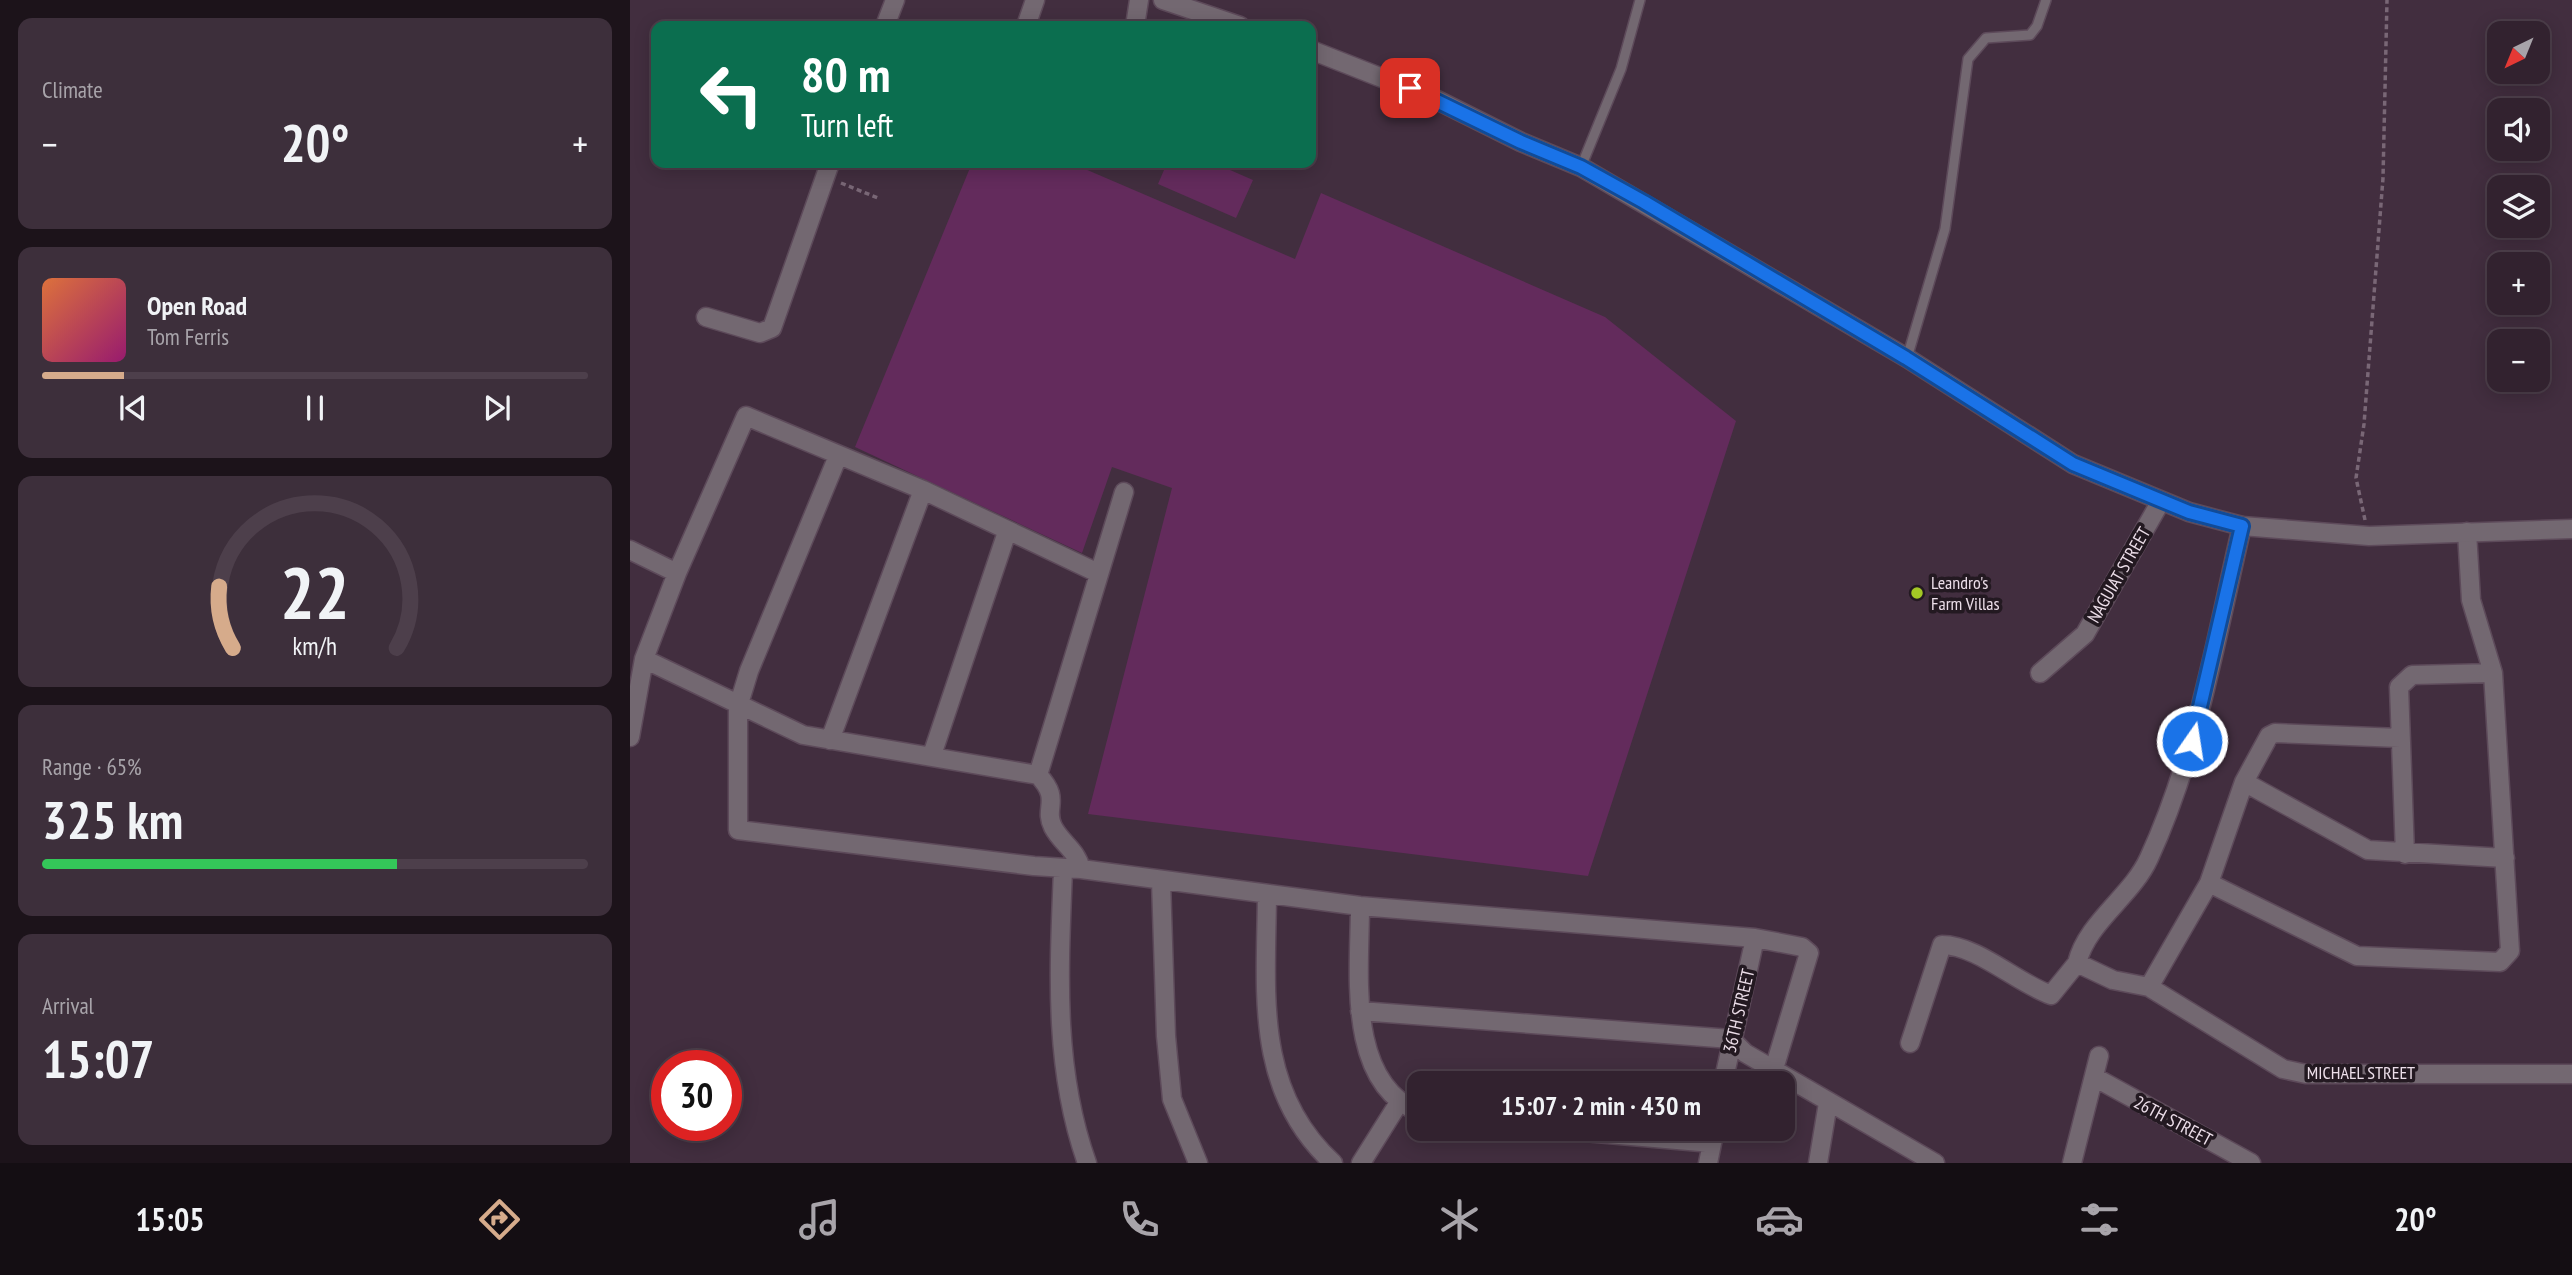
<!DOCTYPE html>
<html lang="en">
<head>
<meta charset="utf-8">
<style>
  :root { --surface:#32222f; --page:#3d2f3b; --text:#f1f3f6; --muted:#a8a4aa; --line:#4d3f4b; --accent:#d6ab8b }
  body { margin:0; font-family:"PT Sans Narrow",sans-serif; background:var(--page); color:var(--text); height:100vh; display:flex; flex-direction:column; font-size:26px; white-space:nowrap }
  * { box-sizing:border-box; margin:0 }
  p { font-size:23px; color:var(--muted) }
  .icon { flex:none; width:38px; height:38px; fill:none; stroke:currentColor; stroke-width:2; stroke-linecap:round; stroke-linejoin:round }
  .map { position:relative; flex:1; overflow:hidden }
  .details { display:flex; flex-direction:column; gap:18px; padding:18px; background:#1c131a; width:630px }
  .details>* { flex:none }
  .banner { position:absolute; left:21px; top:21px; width:665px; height:147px; border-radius:14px; box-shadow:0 4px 18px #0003,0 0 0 2px var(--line); background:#0b6e4f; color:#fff; overflow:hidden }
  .needle { width:46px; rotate:223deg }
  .controls { position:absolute; left:1857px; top:21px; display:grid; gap:14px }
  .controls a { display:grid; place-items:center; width:63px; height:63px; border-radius:14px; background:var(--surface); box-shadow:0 4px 18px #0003,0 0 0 2px var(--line); font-size:35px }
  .speed { position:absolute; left:21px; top:1050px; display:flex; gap:14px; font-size:35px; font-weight:700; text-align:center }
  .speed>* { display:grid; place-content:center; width:91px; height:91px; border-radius:50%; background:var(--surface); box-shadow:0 4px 18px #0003,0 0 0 2px var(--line); line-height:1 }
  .speed .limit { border:10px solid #d22; background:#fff; color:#111 }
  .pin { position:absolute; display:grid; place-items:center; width:60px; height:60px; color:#fff; margin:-30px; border-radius:14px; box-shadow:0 4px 10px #0006 }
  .me { position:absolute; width:77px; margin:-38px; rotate:13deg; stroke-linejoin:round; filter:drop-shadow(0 0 5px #0008) }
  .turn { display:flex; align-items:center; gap:24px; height:147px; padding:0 35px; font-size:32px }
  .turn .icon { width:91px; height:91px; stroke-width:2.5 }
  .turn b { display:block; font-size:49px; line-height:60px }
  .big { font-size:52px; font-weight:600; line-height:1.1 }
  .details .tile { flex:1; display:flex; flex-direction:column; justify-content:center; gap:10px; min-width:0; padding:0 24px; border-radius:14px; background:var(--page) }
  .details .dial { align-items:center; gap:0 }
  .dial svg { height:182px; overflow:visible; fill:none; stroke:var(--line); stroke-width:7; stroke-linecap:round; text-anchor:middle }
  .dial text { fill:var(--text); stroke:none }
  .song { display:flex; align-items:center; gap:21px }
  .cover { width:84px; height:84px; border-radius:10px; background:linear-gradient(135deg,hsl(20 70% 55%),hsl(320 70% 35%)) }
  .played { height:7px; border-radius:4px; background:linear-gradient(90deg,var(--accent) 15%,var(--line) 15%) }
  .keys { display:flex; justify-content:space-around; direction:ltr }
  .heat { display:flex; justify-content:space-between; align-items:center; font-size:38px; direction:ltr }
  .charge { height:10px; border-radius:5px; background:linear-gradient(90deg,#34c759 65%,var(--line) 0) }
  .trip { position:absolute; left:777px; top:1071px; width:388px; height:70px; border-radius:14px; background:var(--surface); box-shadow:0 4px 18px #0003,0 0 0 2px var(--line); font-weight:600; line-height:70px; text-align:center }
  .tab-bar { display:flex; height:112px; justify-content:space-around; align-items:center; background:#140e13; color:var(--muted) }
  .tab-bar .icon { width:49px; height:49px }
  .tab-bar .on { color:var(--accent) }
  .tab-bar b { font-size:32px; color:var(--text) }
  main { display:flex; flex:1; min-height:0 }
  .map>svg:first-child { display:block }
  .green { fill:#632b5c }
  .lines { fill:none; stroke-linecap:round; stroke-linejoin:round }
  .service-casing { stroke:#5d4a5a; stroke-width:12 }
  .minor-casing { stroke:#5d4a5a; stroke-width:21 }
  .tertiary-casing { stroke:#5d4a5a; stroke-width:21 }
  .path { stroke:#796776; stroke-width:3.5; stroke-dasharray:5 3.5; stroke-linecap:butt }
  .service { stroke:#736871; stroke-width:9 }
  .minor { stroke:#736871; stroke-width:18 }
  .tertiary { stroke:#736871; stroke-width:18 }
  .route-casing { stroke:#114b97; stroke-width:18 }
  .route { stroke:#1a73e8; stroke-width:12 }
  .poi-dot { fill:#a4c825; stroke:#231921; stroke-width:2.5 }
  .labels { text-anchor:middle; stroke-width:7; stroke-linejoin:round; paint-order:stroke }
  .street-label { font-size:18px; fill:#ecdee9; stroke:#231921 }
  .poi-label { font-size:18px; fill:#ecdee9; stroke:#231921; text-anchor:start }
</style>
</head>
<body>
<main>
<section class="details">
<div class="tile"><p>Climate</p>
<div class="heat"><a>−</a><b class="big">20°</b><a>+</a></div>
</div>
<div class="tile">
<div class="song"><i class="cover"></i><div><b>Open Road</b><p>Tom Ferris</p></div></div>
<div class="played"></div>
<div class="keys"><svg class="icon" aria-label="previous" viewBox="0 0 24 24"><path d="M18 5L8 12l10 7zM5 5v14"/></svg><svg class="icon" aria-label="pause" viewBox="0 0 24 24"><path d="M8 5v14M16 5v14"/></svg><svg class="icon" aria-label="next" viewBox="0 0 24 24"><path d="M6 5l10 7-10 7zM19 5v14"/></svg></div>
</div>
<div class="tile dial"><svg viewBox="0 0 100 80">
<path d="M14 69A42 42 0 1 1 86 69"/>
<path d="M14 69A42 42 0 0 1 8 42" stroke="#d6ab8b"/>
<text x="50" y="56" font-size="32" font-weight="700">22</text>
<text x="50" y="72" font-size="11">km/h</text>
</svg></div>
<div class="tile"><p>Range · 65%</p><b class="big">325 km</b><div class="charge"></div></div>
<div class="tile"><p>Arrival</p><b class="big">15:07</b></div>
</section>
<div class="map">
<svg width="1942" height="1163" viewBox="0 0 1942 1163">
  <rect width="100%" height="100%" fill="#422e3f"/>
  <path class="green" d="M 342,163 L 441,163 L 665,259 L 691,193 L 975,317 L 1106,421 L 958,876 L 458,814 L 542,488 L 482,467 L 452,553 L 225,447 Z
    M 537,163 L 584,163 L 623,180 L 606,218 L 528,184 Z"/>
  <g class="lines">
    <g class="service-casing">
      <path id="service" d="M 951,167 L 991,69 L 1010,0
        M 1277,358 L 1315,229 L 1338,59 L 1356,38 L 1400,35 L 1407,26 L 1416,0"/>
    </g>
    <g class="minor-casing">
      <path id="minor" d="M 255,26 L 265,0
        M 396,26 L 405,0
        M 505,26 L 509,0
        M 76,317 L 130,333 L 142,328 L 200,163
        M 208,456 L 119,671 L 108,707 L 108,830 L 404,866 L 451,869 L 730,906 L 1125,938 L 1172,947 L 1179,953 L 1144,1069
        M 1612,526 C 1586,637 1567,754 1519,858 C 1502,896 1457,922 1447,963 L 1483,980 L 1519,987 L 1653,1069 L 1676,1074 L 1942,1074
        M 0,550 L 47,573
        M 14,659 L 173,735 L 408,775
        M 1410,673 L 1455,634 L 1531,501
        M 0,737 L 14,659 L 47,573 L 116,416 L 293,490 L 468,573
        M 200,740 L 293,490
        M 302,755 L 377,532
        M 1614,782 L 1738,850 L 1875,858
        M 1775,854 L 1769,687 L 1782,675 L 1863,673
        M 451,869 C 446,849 432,844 423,827 C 413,807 432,800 408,775 L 494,492
        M 433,870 C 429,969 423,1068 457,1163
        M 531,881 L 536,1036 L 542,1099 L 568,1163
        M 1579,883 L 1727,956 L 1870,962 L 1880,951 L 1863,673 L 1841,600 L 1837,532
        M 637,896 C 636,993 624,1091 703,1163
        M 730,906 C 730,970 715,1082 789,1112
        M 1519,987 L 1579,883 L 1614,782 L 1639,736 L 1645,733 L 1770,738
        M 730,1011 L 1101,1039 L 1115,1053 L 1305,1163
        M 1280,1043 L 1312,945 C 1347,945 1387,983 1421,995 L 1447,963
        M 1466,1078 L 1621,1163
        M 1093,1083 L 1125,938
        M 920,1129 L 1082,1143
        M 731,1163 L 770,1101
        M 1078,1163 L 1085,1129
        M 1188,1163 L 1198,1103
        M 1442,1163 L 1469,1056"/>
    </g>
    <g class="tertiary-casing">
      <path id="tertiary" d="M 533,0 L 610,26
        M 681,50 L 803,98 L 891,142 L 951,167 L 1277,358 L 1443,464 L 1559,512 L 1612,526 L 1739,536 L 1942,529"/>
    </g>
    <path class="path" d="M 211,183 L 248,198
      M 1735,520 L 1726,478 L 1734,424 L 1753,178 L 1757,0"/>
    <use href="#service" class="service"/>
    <use href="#minor" class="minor"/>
    <use href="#tertiary" class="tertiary"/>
  </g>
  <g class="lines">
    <g class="route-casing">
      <path id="route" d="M 780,88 L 891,142 L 951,167 L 1014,202 L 1276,358 L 1443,464 L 1559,512 L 1612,526 L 1562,741"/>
    </g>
    <use href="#route" class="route"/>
  </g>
  <circle class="poi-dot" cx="1287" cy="593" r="7"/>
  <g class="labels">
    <g class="street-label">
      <text transform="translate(1489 575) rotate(-60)" y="6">NAGUIAT STREET</text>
      <text transform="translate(1109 1011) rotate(-77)" y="6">36TH STREET</text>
      <text x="1731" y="1079">MICHAEL STREET</text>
      <text transform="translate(1543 1121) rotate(28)" y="6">26TH STREET</text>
    </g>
    <g class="poi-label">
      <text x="1301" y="589">Leandro's<tspan x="1301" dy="21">Farm Villas</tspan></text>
    </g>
  </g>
</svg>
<div class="controls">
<a><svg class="needle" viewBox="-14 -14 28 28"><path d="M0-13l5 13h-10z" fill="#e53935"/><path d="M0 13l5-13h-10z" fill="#a8a4aa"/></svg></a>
<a><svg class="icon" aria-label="sound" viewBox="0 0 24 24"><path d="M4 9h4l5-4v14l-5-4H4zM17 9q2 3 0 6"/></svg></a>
<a><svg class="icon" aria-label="layers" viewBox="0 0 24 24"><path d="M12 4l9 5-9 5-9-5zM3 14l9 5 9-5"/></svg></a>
<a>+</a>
<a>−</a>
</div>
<div class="speed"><div class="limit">30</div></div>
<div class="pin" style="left:780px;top:88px;background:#d93025"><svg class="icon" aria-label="arrive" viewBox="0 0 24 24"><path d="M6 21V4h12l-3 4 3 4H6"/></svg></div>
<svg class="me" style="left:1562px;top:741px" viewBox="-20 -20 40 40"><circle r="17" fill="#1a73e8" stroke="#fff" stroke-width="3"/><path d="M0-11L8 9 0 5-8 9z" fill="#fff"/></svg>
<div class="trip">15:07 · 2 min · 430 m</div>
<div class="banner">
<div class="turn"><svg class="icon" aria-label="left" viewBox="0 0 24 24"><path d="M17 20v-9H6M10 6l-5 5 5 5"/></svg><div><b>80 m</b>Turn left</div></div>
</div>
</div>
</main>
<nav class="tab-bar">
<b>15:05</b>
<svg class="icon on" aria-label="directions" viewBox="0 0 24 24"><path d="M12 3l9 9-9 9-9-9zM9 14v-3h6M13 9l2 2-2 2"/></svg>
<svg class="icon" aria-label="music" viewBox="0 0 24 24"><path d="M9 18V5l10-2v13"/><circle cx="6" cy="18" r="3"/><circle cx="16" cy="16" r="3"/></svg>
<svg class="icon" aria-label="phone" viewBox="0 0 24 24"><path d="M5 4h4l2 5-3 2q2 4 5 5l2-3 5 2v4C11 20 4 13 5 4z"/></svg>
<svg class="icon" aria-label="climate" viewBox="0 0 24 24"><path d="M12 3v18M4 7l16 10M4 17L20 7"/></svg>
<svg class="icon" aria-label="car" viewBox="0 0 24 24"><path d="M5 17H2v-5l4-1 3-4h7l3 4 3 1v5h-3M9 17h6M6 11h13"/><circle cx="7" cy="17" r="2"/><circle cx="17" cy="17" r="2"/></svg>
<svg class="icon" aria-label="filters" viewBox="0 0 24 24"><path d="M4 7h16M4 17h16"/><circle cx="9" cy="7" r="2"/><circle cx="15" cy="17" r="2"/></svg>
<b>20°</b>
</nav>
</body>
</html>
